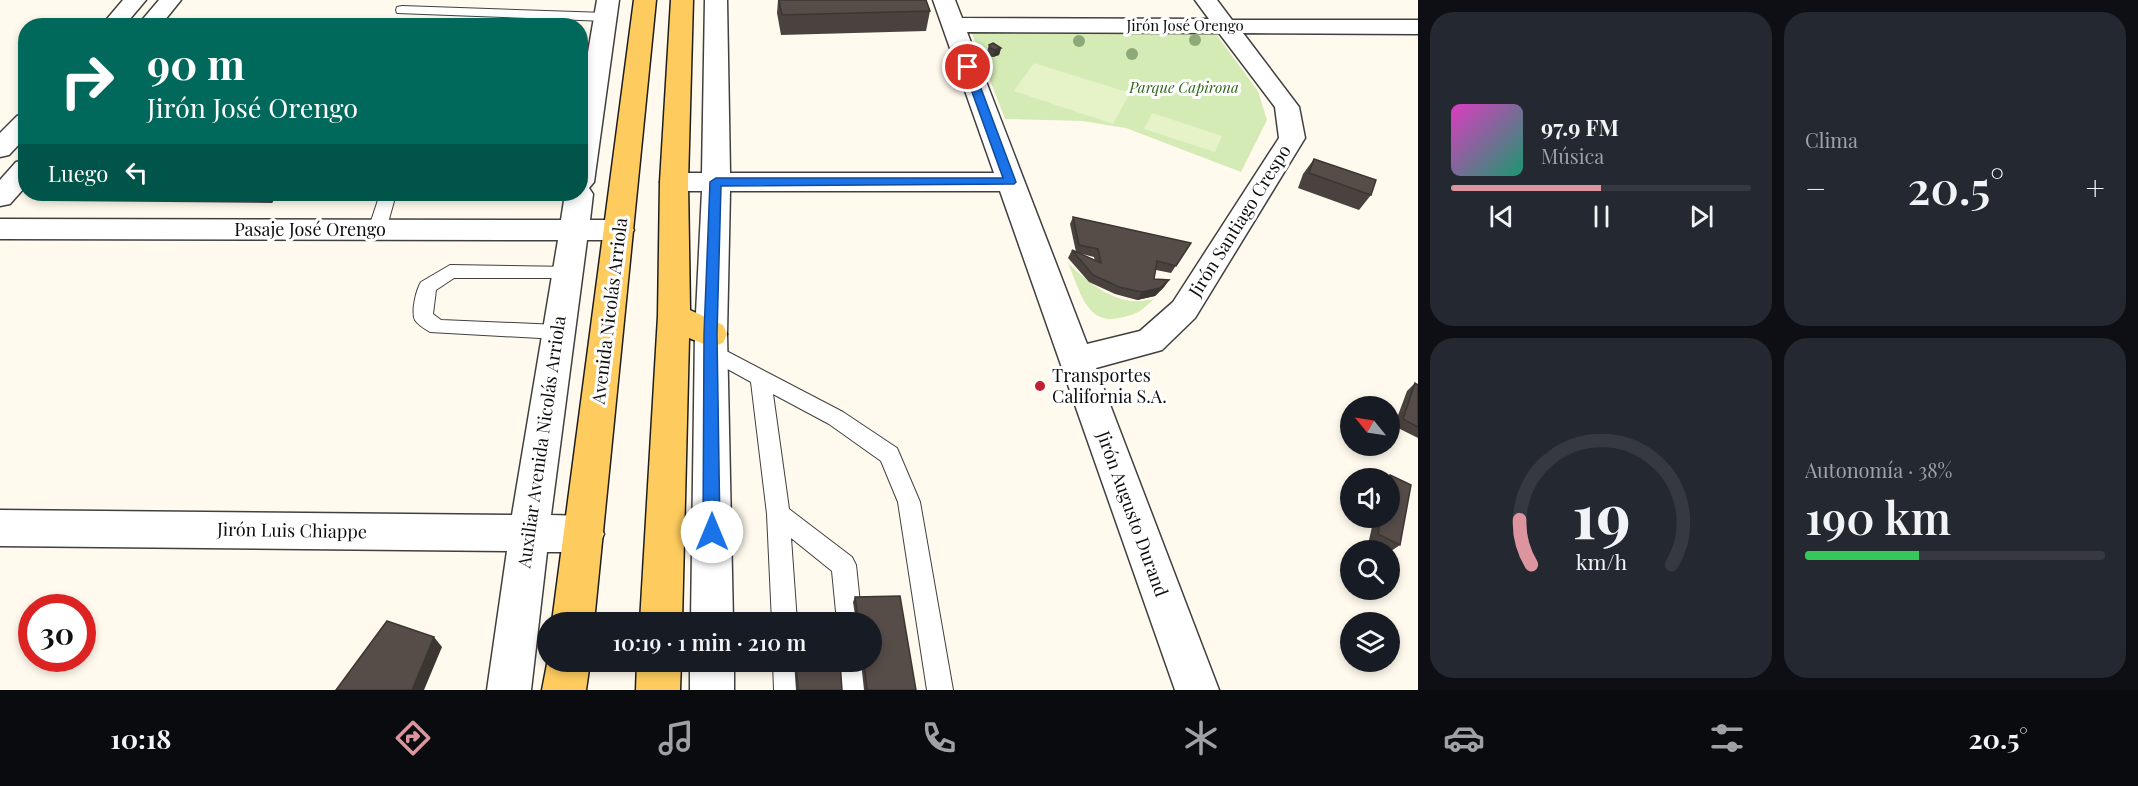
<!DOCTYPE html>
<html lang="es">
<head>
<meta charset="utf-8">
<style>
  :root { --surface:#171b24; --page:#242831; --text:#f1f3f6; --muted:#9ea1a6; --line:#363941; --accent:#dc949e }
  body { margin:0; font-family:"Playfair Display",serif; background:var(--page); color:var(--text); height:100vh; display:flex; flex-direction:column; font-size:22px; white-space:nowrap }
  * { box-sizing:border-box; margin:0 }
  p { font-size:20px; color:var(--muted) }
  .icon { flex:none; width:33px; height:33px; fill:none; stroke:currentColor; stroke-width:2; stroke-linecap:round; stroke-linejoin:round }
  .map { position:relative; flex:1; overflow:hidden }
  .sheet { display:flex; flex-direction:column; gap:12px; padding:12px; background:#0d0f14; width:720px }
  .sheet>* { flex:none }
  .banner { position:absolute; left:18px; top:18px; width:570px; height:183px; border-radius:24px; box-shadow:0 3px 9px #0003; background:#00695c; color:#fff; overflow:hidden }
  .needle { width:39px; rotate:300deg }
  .tools { position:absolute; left:1340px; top:396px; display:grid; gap:12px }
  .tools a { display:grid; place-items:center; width:60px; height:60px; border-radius:50%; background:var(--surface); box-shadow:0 3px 9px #0003; font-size:30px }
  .speed { position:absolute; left:18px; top:594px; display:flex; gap:12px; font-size:30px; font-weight:700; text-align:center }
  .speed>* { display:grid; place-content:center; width:78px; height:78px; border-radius:50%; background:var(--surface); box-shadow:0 3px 9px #0003; line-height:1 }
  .speed .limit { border:9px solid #d22; background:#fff; color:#111 }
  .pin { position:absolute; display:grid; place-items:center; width:51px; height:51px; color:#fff; margin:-26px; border:3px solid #fff; border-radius:50%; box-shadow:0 2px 6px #0007 }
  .me { position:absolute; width:66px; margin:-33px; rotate:0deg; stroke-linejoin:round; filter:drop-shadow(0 0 4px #0008) }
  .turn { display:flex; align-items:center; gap:21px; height:126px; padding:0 30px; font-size:27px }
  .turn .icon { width:78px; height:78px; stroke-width:2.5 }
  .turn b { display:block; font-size:42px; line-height:51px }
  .then { display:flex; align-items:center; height:57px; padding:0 30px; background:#0003; gap:12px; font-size:22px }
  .big { font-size:45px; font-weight:600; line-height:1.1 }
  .sheet .tile { flex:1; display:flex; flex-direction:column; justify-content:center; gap:9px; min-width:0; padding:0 21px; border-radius:24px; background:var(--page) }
  .sheet .dial { align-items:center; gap:0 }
  .dial svg { height:156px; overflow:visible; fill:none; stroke:var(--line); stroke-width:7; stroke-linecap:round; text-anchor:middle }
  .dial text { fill:var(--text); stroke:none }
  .song { display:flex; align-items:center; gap:18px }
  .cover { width:72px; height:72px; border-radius:9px; background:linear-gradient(135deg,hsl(310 70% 55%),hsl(160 70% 35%)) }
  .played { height:6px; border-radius:3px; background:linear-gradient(90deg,var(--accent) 50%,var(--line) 50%) }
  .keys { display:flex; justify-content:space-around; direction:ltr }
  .heat { display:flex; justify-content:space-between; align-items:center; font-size:33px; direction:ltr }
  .charge { height:9px; border-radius:4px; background:linear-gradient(90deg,#34c759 38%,var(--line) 0) }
  .sheet .tiles { flex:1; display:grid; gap:12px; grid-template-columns:repeat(2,1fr) }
  .trip { position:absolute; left:537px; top:612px; width:345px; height:60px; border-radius:30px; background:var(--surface); box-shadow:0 3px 9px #0003; font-weight:600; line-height:60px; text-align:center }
  .dock { display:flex; height:96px; justify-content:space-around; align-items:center; background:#090b0e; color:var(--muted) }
  .dock .icon { width:42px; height:42px }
  .dock .active { color:var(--accent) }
  .dock b { font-size:27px; color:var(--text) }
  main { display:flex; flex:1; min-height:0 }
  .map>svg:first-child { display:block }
  .green { fill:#d5ebb5 }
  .pitch { fill:#e6f2c7 }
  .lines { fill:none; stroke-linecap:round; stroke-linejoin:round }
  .service-casing { stroke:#404040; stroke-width:2 }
  .minor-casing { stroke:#404040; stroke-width:3 }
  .tertiary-casing { stroke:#404040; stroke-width:3 }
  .primary-casing { stroke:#1e1e1e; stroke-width:3 }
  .service { fill:#fff; fill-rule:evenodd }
  .minor { fill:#fff; fill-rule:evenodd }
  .tertiary { fill:#fff; fill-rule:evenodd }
  .primary { fill:#fecc5e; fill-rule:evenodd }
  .tree { fill:#8da97a }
  .wall { fill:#4a423f; fill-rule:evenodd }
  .shaded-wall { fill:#3c3633 }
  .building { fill:#564d49; stroke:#3c3633; stroke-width:1.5 }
  .route { fill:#1a73e8; stroke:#114b97; stroke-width:1.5 }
  .poi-dot { fill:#c31f33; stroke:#fff; stroke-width:2 }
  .labels { text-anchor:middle; stroke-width:6; stroke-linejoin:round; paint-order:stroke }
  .far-street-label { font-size:15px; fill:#0d0d0d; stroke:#fff }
  .far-park-label { font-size:15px; font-style:italic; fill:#30671b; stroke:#fff }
  .street-label { font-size:18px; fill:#0d0d0d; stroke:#fff }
  .poi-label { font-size:18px; fill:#0d0d0d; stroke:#fff; text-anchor:start }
</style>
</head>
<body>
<main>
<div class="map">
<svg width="1418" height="690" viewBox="0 0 1418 690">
  <rect width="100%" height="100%" fill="#fffaed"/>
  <path class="green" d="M 1213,30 L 1258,91 L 1267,120 L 1241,172 L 1126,128 L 1082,121 L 1005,119 L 971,31 Z
    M 1068,263 C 1090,285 1122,310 1155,298 C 1141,311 1139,314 1119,318 C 1086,326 1079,288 1068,263 Z"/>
  <path class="pitch" d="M 1034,63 L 1130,93 L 1113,124 L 1014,91 Z
    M 1152,113 L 1222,136 L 1215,152 L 1144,129 Z"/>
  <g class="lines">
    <g class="service-casing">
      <path id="service" d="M 402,6 L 606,13 L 612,17 L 606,21 L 397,13 L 396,10 L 397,7 Z
        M 380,194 L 396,194 L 386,230 L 383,234 L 371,234 L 368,230 Z
        M 450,265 L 573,267 L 576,272 L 573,277 L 567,278 L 454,278 L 436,290 L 433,314 L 441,320 L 558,325 L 565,327 L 568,332 L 565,337 L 558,339 L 430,332 C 425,329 418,325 415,320 C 411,312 416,290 421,282 Z
        M 711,343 L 843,412 L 897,448 L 920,502 L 953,690 L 927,690 L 898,502 L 881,461 L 829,424 L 773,394 L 789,509 L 852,557 L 856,565 L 862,622 L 837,622 L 832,571 L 791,538 L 797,622 L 772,622 L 767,514 L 751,382 L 704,356 L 701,351 L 704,346 Z
        M 773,662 L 799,662 L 800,690 L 774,690 Z
        M 840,662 L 866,662 L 868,690 L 842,690 Z"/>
    </g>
    <g class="minor-casing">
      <path id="minor" d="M 597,0 L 619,0 L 594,182 L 589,188 L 593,194 L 590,220 L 619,220 L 629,223 L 634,230 L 629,237 L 619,240 L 587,240 L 551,515 L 584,516 L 598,521 L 604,534 L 598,547 L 584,552 L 547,552 L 531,690 L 487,690 L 507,551 L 0,546 L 0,510 L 512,515 L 558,240 L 0,239 L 0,219 L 561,220 L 565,194 L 580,194 L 580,99 Z
        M 705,0 L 727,0 L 730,173 L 994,173 L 933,0 L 955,0 L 962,18 L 1209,19 L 1195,0 L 1217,0 L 1232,20 L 1418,20 L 1418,34 L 1243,33 L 1299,107 L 1305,138 L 1195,318 L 1162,350 L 1096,368 L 1219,690 L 1175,690 L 1000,191 L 730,191 L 727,334 L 733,622 L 691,622 L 695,334 L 702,191 L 674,191 L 664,188 L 660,182 L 664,176 L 674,173 L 702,173 ZM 967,32 L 1219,33 L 1275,107 L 1279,138 L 1173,302 L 1140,331 L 1087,344 Z
        M 690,662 L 734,662 L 734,690 L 690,690 Z"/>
    </g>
    <g class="tertiary-casing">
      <path id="tertiary" d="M 123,0 L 146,0 L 124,26 L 101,26 Z
        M 159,0 L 181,0 L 160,26 L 137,26 Z
        M 26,113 L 26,137 L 9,155 L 0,157 L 0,133 L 17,116 Z
        M 26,160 L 26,186 L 10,204 L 0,206 L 0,180 L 16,162 Z"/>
    </g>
    <g class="primary-casing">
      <path id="primary" d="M 634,0 L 656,0 L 594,622 L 552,622 Z
        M 671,0 L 693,0 L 688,182 L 690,310 L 723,325 L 727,334 L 723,343 L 711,347 L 689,338 L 682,622 L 640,622 L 658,316 L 660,182 Z
        M 548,659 L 548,662 L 590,662 L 586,690 L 542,690 Z
        M 637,662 L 681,662 L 680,690 L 636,690 Z"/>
    </g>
    <use href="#service" class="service"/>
    <use href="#minor" class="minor"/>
    <use href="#tertiary" class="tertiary"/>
    <use href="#primary" class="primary"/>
  </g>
  <g class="tree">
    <circle cx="1195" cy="40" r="6"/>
    <circle cx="1079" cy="41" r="6"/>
    <circle cx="1132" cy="54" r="6"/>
  </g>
  <path class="wall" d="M 778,0 L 926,0 L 930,11 L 926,31 L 781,35 L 777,13 Z
    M 989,45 L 1001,48 L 999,55 L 993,57 L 987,56 L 987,52 Z
    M 1314,159 L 1371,195 L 1359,210 L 1298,188 L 1303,174 Z
    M 43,194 L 277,194 L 272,203 L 49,201 Z
    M 1073,217 L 1191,243 L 1171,273 L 1156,270 L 1154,279 L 1169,280 L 1164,287 L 1155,296 L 1137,300 L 1115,294 L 1089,282 L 1068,258 L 1072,250 L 1076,252 L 1070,224 ZM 1078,253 L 1094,257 L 1095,261 Z
    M 1415,383 L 1418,385 L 1418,438 L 1394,426 L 1407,391 Z
    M 1390,475 L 1400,545 L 1391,551 L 1369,540 L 1374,518 L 1389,518 L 1389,478 L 1386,478 Z
    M 855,597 L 916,690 L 864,690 L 861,662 L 872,662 L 872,622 L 856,622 L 853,602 Z
    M 794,662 L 840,662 L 842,690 L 796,690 Z"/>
  <path class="shaded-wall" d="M 1001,48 L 999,55 L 993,57 L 995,50 Z
    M 267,194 L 277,194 L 272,203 Z
    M 1169,280 L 1164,287 L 1155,296 L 1137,300 L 1142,292 Z
    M 434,637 L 442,647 L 424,690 L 412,690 Z"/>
  <path class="building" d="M 779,0 L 926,0 L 930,11 L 782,15 Z
    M 993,43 L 1001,48 L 995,50 L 990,48 L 989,45 Z
    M 1314,159 L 1376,180 L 1371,195 L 1309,173 Z
    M 1073,217 L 1191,243 L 1176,266 L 1157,261 L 1154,279 L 1169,280 L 1160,288 L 1142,292 L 1119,287 L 1093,275 L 1072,250 L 1101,263 L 1098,249 L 1079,245 Z
    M 1415,383 L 1418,385 L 1418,427 L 1403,419 Z
    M 1390,475 L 1411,485 L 1400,545 L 1378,534 L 1381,518 L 1389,518 L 1389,481 Z
    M 900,596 L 916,690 L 867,690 L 864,662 L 872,662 L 872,622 L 859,622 L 855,597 Z
    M 793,614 L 835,614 L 836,622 L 794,622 Z
    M 387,621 L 434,637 L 412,690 L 336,690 Z
    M 796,662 L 840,662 L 842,690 L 798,690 Z"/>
  <path class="route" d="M 968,64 L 973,67 L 1016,182 L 1014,184 L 721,186 L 717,334 L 720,532 L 717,537 L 712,540 L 706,537 L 703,532 L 704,334 L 710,182 L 716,178 L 1003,178 L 963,67 Z"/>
  <circle class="poi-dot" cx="1040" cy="386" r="6"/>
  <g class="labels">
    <g class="far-street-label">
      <text x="1185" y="31">Jirón José Orengo</text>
    </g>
    <g class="far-park-label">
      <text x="1184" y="93">Parque Capirona</text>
    </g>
    <g class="street-label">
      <text transform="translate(1240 221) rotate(-58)" y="6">Jirón Santiago Crespo</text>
      <text x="310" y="236">Pasaje José Orengo</text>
      <text transform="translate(610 311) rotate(-83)" y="6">Avenida Nicolás Arriola</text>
      <text transform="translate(542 442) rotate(-82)" y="6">Auxiliar Avenida Nicolás Arriola</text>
      <text transform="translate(1132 514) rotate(70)" y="6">Jirón Augusto Durand</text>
      <text transform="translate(292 531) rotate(1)" y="6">Jirón Luis Chiappe</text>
    </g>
    <g class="poi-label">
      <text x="1052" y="382">Transportes<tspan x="1052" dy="21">California S.A.</tspan></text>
    </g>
  </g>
</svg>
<div class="tools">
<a><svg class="needle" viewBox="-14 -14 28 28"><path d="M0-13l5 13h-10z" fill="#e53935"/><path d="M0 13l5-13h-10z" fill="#9ea1a6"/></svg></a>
<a><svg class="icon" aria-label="sound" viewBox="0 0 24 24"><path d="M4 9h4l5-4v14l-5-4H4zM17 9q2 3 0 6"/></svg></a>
<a><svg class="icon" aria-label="search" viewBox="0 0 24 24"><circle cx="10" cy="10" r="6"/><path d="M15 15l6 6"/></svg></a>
<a><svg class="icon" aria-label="layers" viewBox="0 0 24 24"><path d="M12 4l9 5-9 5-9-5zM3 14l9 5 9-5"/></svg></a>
</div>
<div class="speed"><div class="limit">30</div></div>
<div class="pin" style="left:968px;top:67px;background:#d93025"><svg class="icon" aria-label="arrive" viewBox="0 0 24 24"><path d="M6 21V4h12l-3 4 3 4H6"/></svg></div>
<svg class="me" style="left:712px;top:532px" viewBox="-20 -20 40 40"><circle r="19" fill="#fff"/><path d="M0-13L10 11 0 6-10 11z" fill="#1a73e8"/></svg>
<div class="trip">10:19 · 1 min · 210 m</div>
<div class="banner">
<div class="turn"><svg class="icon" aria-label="right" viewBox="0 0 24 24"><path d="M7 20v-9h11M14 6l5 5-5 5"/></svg><div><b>90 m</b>Jirón José Orengo</div></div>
<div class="then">Luego<svg class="icon" aria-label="left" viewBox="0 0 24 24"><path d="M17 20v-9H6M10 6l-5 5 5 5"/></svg></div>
</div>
</div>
<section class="sheet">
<div class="tiles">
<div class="tile">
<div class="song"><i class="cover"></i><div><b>97.9 FM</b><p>Música</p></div></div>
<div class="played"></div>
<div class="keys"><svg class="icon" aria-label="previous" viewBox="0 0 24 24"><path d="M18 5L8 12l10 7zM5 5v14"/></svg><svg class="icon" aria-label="pause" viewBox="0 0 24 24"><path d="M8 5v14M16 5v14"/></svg><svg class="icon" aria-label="next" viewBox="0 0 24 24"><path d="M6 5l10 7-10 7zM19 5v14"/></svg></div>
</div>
<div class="tile"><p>Clima</p>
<div class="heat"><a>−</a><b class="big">20.5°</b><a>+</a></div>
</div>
<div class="tile dial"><svg viewBox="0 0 100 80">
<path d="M14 69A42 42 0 1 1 86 69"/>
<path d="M14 69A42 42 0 0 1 8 46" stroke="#dc949e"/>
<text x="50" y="56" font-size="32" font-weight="700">19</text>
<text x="50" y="72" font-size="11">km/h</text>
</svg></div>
<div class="tile"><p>Autonomía · 38%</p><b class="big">190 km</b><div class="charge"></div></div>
</div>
</section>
</main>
<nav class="dock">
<b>10:18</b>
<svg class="icon active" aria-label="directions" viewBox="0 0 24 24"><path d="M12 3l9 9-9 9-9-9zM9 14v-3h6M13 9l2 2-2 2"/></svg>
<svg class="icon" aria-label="music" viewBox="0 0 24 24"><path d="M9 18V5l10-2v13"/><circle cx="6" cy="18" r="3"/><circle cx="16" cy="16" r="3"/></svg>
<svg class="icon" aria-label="phone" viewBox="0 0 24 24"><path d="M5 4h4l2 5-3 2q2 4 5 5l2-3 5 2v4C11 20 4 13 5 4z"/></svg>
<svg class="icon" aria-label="climate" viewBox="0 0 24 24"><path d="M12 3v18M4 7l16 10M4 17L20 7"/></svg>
<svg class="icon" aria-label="car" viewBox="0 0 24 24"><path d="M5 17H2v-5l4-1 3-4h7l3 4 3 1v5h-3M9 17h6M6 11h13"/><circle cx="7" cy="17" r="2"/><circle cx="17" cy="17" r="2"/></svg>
<svg class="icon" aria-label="filters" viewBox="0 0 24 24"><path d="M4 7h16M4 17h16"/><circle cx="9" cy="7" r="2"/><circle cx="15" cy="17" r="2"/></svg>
<b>20.5°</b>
</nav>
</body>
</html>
